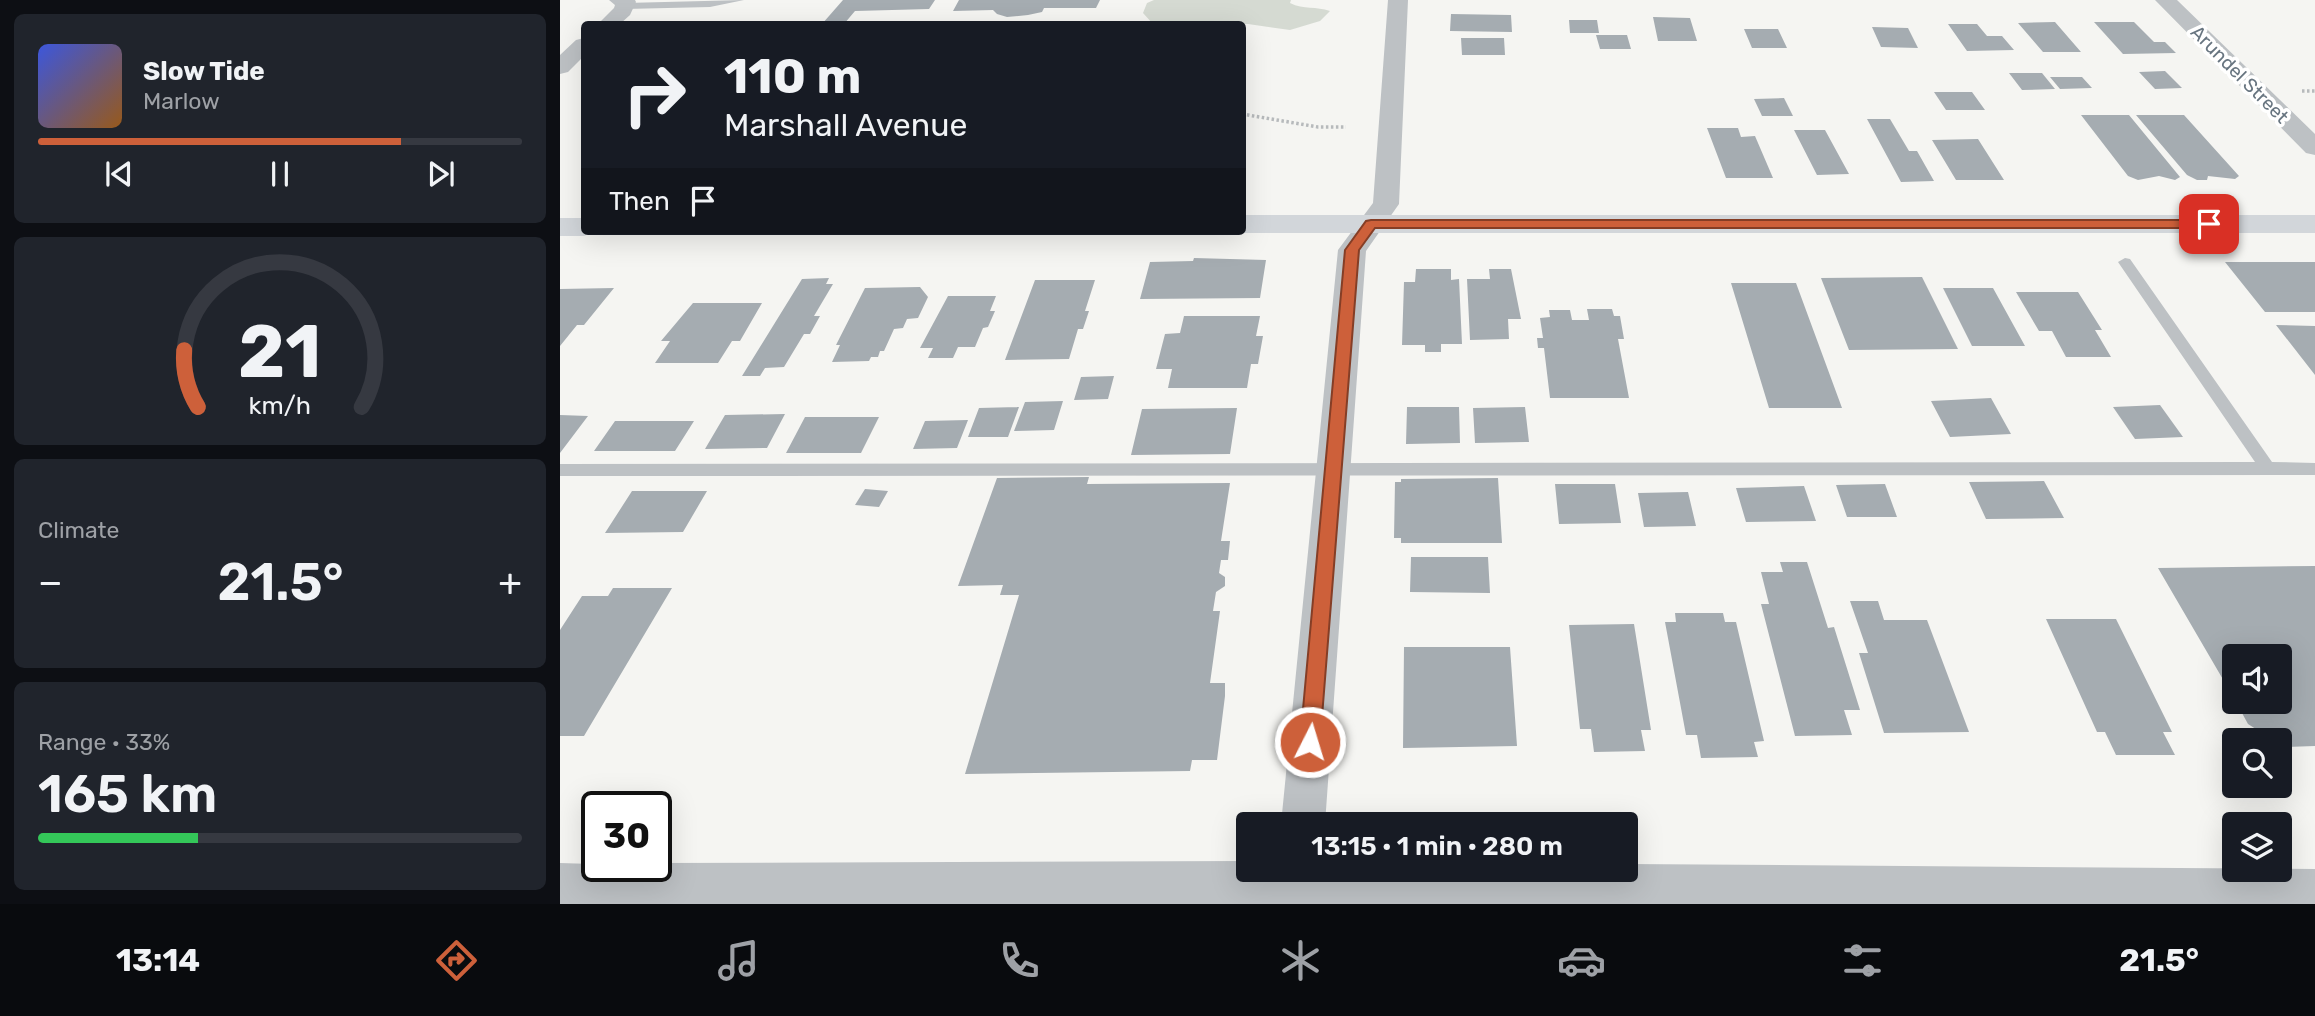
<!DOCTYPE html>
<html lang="en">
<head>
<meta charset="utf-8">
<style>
  :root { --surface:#171b24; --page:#20242c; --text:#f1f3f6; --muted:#9ea1a6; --line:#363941; --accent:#cd603a }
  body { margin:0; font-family:Rubik,sans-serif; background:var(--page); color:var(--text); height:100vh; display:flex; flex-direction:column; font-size:26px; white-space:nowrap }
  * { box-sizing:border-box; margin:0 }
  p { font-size:23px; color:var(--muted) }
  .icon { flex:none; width:38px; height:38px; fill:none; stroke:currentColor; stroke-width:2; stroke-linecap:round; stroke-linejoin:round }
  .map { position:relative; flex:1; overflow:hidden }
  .sheet { display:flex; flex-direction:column; gap:14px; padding:14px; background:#0d0f14; width:560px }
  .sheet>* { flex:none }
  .top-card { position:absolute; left:21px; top:21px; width:665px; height:214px; border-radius:7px; box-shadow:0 7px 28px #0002; background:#171b24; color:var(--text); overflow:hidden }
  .controls { position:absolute; left:1662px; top:644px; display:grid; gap:14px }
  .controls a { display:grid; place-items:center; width:70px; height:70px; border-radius:7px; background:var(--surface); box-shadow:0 7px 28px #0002; font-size:35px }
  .speed { position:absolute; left:21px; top:791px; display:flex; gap:14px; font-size:35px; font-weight:700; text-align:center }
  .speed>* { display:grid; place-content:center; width:91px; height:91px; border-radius:50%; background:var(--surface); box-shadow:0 7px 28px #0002; line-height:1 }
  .speed .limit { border:4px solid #111; border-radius:10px; background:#fff; color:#111 }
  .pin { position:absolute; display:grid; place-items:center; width:60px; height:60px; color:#fff; margin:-30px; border-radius:14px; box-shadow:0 4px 10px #0006 }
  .me { position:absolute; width:77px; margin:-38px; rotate:5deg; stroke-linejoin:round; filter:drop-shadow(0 0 5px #0008) }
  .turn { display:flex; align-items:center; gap:24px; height:147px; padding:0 28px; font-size:32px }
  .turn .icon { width:91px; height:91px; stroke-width:2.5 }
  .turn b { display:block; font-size:49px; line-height:60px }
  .then { display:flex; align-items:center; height:66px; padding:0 28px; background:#0003; gap:14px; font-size:26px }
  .big { font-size:52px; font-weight:600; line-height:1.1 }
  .sheet .widget { flex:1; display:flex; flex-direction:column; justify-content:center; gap:10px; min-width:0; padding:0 24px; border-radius:10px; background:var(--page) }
  .sheet .dial { align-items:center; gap:0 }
  .dial svg { height:182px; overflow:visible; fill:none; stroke:var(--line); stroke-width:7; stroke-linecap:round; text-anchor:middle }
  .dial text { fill:var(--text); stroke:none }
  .song { display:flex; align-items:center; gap:21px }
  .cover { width:84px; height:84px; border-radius:10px; background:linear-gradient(135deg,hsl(230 70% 55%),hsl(30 70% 35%)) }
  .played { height:7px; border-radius:4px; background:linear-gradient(90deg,var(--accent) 75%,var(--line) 75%) }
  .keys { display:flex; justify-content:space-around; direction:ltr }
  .heat { display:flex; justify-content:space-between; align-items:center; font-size:38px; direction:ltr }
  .charge { height:10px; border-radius:5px; background:linear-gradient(90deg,#34c759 33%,var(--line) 0) }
  .trip { position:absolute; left:676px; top:812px; width:402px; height:70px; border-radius:7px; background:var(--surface); box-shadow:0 7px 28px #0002; font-weight:600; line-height:70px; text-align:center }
  .menu { display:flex; height:112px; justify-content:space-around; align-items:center; background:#090b0e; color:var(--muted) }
  .menu .icon { width:49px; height:49px }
  .menu .current { color:var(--accent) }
  .menu b { font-size:32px; color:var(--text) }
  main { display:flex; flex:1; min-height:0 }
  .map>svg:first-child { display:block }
  .green { fill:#d5dad2 }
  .building { fill:#a5acb1 }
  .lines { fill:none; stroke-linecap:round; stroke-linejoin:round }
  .path { stroke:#b7babc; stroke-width:3.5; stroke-dasharray:2.5 2.5; stroke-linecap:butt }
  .lane { fill:#bdc1c4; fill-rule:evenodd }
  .street { fill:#bdc1c4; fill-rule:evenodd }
  .secondary { fill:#d2d6da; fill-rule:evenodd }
  .route { fill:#cd603a; stroke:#853e26; stroke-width:2 }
  .labels { text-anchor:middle; stroke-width:7; stroke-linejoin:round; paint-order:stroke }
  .far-street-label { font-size:19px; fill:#687580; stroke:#fff }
</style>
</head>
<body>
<main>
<section class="sheet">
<div class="widget">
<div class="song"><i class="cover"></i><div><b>Slow Tide</b><p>Marlow</p></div></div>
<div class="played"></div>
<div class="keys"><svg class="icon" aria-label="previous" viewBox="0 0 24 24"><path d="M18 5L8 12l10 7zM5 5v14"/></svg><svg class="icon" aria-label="pause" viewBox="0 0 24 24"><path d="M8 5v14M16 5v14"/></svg><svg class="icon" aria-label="next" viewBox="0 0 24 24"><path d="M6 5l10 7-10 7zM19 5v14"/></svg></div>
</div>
<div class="widget dial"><svg viewBox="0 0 100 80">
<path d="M14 69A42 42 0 1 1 86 69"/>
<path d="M14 69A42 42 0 0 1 8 44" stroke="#cd603a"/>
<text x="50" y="56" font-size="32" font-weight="700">21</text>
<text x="50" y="72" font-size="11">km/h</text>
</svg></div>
<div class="widget"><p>Climate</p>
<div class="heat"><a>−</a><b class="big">21.5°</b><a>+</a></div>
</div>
<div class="widget"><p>Range · 33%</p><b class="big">165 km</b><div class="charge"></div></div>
</section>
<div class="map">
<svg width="1755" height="904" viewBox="0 0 1755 904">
  <rect width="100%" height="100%" fill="#f5f5f2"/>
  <path class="green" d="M 594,0 L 731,0 L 730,3 C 744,10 756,6 770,11 L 760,21 L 730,30 L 688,24 L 593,24 L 583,13 L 587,3 Z"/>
  <path class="building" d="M 283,0 L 375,0 L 369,9 L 295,11 L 284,24 L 262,24 Z
    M 399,0 L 540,0 L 536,8 L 484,8 L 482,12 L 468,15 L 447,17 L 437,14 L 433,10 L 393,11 Z
    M 891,14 L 951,15 L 952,32 L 890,31 Z
    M 1093,17 L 1130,18 L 1137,41 L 1098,41 Z
    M 1009,20 L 1037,20 L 1039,33 L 1010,33 Z
    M 1495,22 L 1521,52 L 1483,52 L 1458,23 Z
    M 1534,22 L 1574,22 L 1594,42 L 1605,42 L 1616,53 L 1563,54 Z
    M 1388,24 L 1417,24 L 1427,36 L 1442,36 L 1454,50 L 1407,51 Z
    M 1312,27 L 1348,28 L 1358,48 L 1321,47 Z
    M 1184,29 L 1218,29 L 1227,48 L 1192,48 Z
    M 1036,35 L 1067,35 L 1071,49 L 1040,49 Z
    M 901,38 L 944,38 L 945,55 L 902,55 Z
    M 1605,71 L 1622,88 L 1595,89 L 1579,72 Z
    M 1449,73 L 1482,73 L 1495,89 L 1462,90 Z
    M 1490,77 L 1522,77 L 1532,88 L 1500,89 Z
    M 1374,92 L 1412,92 L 1425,110 L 1386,110 Z
    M 1224,98 L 1233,116 L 1202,116 L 1194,99 Z
    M 1521,115 L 1569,115 L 1620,177 L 1615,180 L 1599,176 L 1578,180 L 1568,176 Z
    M 1576,115 L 1624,115 L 1679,176 L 1675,179 L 1648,176 L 1647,180 L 1637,180 L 1627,175 Z
    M 1307,119 L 1330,119 L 1349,151 L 1357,151 L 1374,181 L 1341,182 Z
    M 1147,128 L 1178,128 L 1181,137 L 1195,136 L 1213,178 L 1166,178 Z
    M 1234,130 L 1265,130 L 1289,174 L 1257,175 Z
    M 1418,139 L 1444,180 L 1396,180 L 1372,140 Z
    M 634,258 L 706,260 L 700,298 L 580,299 L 590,262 L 633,261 Z
    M 1665,262 L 1755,262 L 1755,312 L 1705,312 Z
    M 856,269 L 891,269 L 891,280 L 899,279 L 902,344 L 881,344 L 881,352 L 865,352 L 865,345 L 842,345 L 844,282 L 855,282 Z
    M 929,269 L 951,269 L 961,319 L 948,319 L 949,339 L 910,340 L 907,279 L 930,279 Z
    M 1362,277 L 1398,349 L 1289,350 L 1261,278 Z
    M 269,278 L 266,284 L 273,284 L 254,316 L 260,316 L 250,334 L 244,334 L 224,367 L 205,368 L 200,376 L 182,376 L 242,279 Z
    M 475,280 L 535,280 L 525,311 L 529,311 L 523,329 L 518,329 L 509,359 L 445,360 Z
    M 1171,283 L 1236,283 L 1282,408 L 1209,408 Z
    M 360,287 L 368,297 L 358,318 L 347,319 L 343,328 L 334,329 L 324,351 L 320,351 L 318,357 L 311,357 L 309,361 L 272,362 L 280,345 L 276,345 L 305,288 Z
    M 54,288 L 24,325 L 17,325 L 0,346 L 0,289 Z
    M 1383,288 L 1433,288 L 1465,346 L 1412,346 Z
    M 1456,292 L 1518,292 L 1542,330 L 1535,330 L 1551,357 L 1506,357 L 1492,331 L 1479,331 Z
    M 388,296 L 436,296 L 430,311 L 435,311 L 428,327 L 423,328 L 415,347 L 398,347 L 393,358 L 368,358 L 373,348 L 360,348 Z
    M 133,303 L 202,303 L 180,341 L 172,341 L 158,363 L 95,363 L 110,341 L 101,341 Z
    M 1027,309 L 1052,309 L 1054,316 L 1060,316 L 1064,339 L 1058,339 L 1069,398 L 990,398 L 984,348 L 978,348 L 977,338 L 983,338 L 980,318 L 990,317 L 989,310 L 1010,310 L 1012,320 L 1029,320 Z
    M 624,316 L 700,316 L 696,336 L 703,336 L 698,364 L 691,364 L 687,388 L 608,388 L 612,369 L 596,369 L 605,334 L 620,333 Z
    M 1716,325 L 1755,326 L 1755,375 Z
    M 554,376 L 548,399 L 514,400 L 521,377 Z
    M 1431,398 L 1451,434 L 1390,437 L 1371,401 Z
    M 503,401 L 494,430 L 454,431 L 465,402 Z
    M 1600,405 L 1623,437 L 1575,439 L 1553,407 Z
    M 459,407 L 448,437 L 408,437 L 419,408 Z
    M 847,407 L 899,407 L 900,443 L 846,444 Z
    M 965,407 L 969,442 L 915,443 L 913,408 Z
    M 677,408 L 670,454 L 571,455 L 582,409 Z
    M 225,414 L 207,448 L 145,449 L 165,415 Z
    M 0,415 L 28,416 L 0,453 Z
    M 245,417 L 319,417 L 301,453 L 226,453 Z
    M 408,420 L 397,448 L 353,449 L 365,421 Z
    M 55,421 L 134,421 L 115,451 L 34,451 Z
    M 529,477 L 527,484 L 670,483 L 661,541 L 670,541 L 668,560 L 661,560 L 659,573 L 665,577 L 665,586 L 656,592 L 653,611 L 660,611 L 650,683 L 665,683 L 665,696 L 657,760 L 632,760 L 630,771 L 405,774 L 459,595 L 440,595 L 443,585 L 398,586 L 437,478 Z
    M 938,478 L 942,543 L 841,543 L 841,538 L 834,538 L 835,482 L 841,482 L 841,479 Z
    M 1484,481 L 1504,518 L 1426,519 L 1409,482 Z
    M 995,484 L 1055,484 L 1061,523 L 999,524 Z
    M 1325,484 L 1337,517 L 1287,517 L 1276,485 Z
    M 1244,486 L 1256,521 L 1186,522 L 1176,488 Z
    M 305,489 L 328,491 L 319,507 L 295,505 Z
    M 72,491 L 147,491 L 123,532 L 45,533 Z
    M 1128,492 L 1136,526 L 1084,527 L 1078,493 Z
    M 851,557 L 928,557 L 930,593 L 850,592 Z
    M 1220,562 L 1247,562 L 1268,628 L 1274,627 L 1300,710 L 1284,710 L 1292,735 L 1235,736 L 1201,604 L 1209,604 L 1201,572 L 1223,572 Z
    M 1755,566 L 1755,746 L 1723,747 L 1720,740 L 1713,740 L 1688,724 L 1676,702 L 1720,702 L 1720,656 L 1675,656 L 1675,700 L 1598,568 Z
    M 53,588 L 112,588 L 24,736 L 0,736 L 0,630 L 22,596 L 48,596 Z
    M 1290,601 L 1318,601 L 1324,620 L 1367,620 L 1409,732 L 1324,733 L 1299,653 L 1308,653 Z
    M 1115,613 L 1163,613 L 1165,622 L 1176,622 L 1204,741 L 1194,742 L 1198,757 L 1141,758 L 1137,735 L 1126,735 L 1105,622 L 1116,622 Z
    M 1486,619 L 1556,619 L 1612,732 L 1603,732 L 1615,755 L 1556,755 L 1545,732 L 1537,732 Z
    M 1074,624 L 1091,730 L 1081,730 L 1085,751 L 1034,752 L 1031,729 L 1020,729 L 1009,625 Z
    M 844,647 L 950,647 L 957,746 L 843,748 Z"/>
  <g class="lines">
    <path class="path" d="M 1742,91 L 1755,91
      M 682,114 L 758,127 L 786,127"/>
    <path class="lane" d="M 184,0 L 150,7 L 65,9 L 60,6 L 65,3 Z
      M 1565,258 L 1570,259 L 1712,462 L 1755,463 L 1755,475 L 0,476 L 0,464 L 1695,462 L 1558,262 Z"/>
    <path class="street" d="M 49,0 L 75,0 L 76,2 L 70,15 L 60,24 L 38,24 L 54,8 L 55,5 Z
      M 828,0 L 848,0 L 839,204 L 806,251 L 765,824 L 721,824 L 778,250 L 813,203 Z
      M 1595,0 L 1617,0 L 1755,134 L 1755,155 L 1746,153 Z
      M 24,38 L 24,56 L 8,72 L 0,74 L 0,55 L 16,40 Z
      M 688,861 L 688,870 L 1066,870 L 1066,864 L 1755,869 L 1755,904 L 0,904 L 0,863 L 96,866 L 96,863 Z"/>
    <path class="secondary" d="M 682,215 L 1755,215 L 1755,233 L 682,233 L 672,231 L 682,231 Z
      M 0,218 L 24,218 L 24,231 L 37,231 L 24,236 L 0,236 Z"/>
  </g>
  <path class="route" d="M 811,220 L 1649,220 L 1656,224 L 1649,228 L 815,228 L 799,250 L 760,742 L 757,748 L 750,751 L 743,748 L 740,742 L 785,250 L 806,221 Z"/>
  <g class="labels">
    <g class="far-street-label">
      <text transform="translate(1680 74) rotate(45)" y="7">Arundel Street</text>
    </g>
  </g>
</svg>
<div class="controls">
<a><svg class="icon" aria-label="sound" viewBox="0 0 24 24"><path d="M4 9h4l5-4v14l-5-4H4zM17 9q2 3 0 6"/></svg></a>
<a><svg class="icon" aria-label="search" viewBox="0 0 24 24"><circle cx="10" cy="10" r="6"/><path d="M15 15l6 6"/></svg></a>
<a><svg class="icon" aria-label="layers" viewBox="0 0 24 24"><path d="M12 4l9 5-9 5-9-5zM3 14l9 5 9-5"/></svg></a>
</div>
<div class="speed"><div class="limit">30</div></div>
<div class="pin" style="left:1649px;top:224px;background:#d93025"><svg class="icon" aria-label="arrive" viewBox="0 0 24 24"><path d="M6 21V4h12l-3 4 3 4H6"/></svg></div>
<svg class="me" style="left:750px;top:742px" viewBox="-20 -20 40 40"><circle r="17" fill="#cd603a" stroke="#fff" stroke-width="3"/><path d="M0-11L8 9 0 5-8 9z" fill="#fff"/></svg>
<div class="trip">13:15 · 1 min · 280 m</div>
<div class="top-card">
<div class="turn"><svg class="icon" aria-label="right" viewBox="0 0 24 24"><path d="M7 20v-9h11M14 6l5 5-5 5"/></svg><div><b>110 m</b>Marshall Avenue</div></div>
<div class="then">Then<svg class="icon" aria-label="arrive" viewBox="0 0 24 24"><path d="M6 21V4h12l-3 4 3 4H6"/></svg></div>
</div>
</div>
</main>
<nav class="menu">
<b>13:14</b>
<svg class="icon current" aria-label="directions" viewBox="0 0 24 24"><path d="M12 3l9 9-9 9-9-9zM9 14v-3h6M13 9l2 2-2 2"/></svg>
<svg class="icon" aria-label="music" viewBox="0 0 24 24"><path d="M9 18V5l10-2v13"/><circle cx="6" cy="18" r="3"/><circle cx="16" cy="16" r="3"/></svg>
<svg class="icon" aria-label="phone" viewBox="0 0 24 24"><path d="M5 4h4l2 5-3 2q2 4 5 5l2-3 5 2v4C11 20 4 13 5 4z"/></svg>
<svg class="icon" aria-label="climate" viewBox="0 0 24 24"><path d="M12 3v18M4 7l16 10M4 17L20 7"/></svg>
<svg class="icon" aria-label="car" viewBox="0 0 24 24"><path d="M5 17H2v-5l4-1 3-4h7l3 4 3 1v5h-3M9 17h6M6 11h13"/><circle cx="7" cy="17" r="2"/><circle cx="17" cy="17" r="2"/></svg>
<svg class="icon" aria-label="filters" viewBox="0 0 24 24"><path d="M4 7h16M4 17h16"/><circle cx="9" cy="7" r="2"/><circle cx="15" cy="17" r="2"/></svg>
<b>21.5°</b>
</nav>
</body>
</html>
